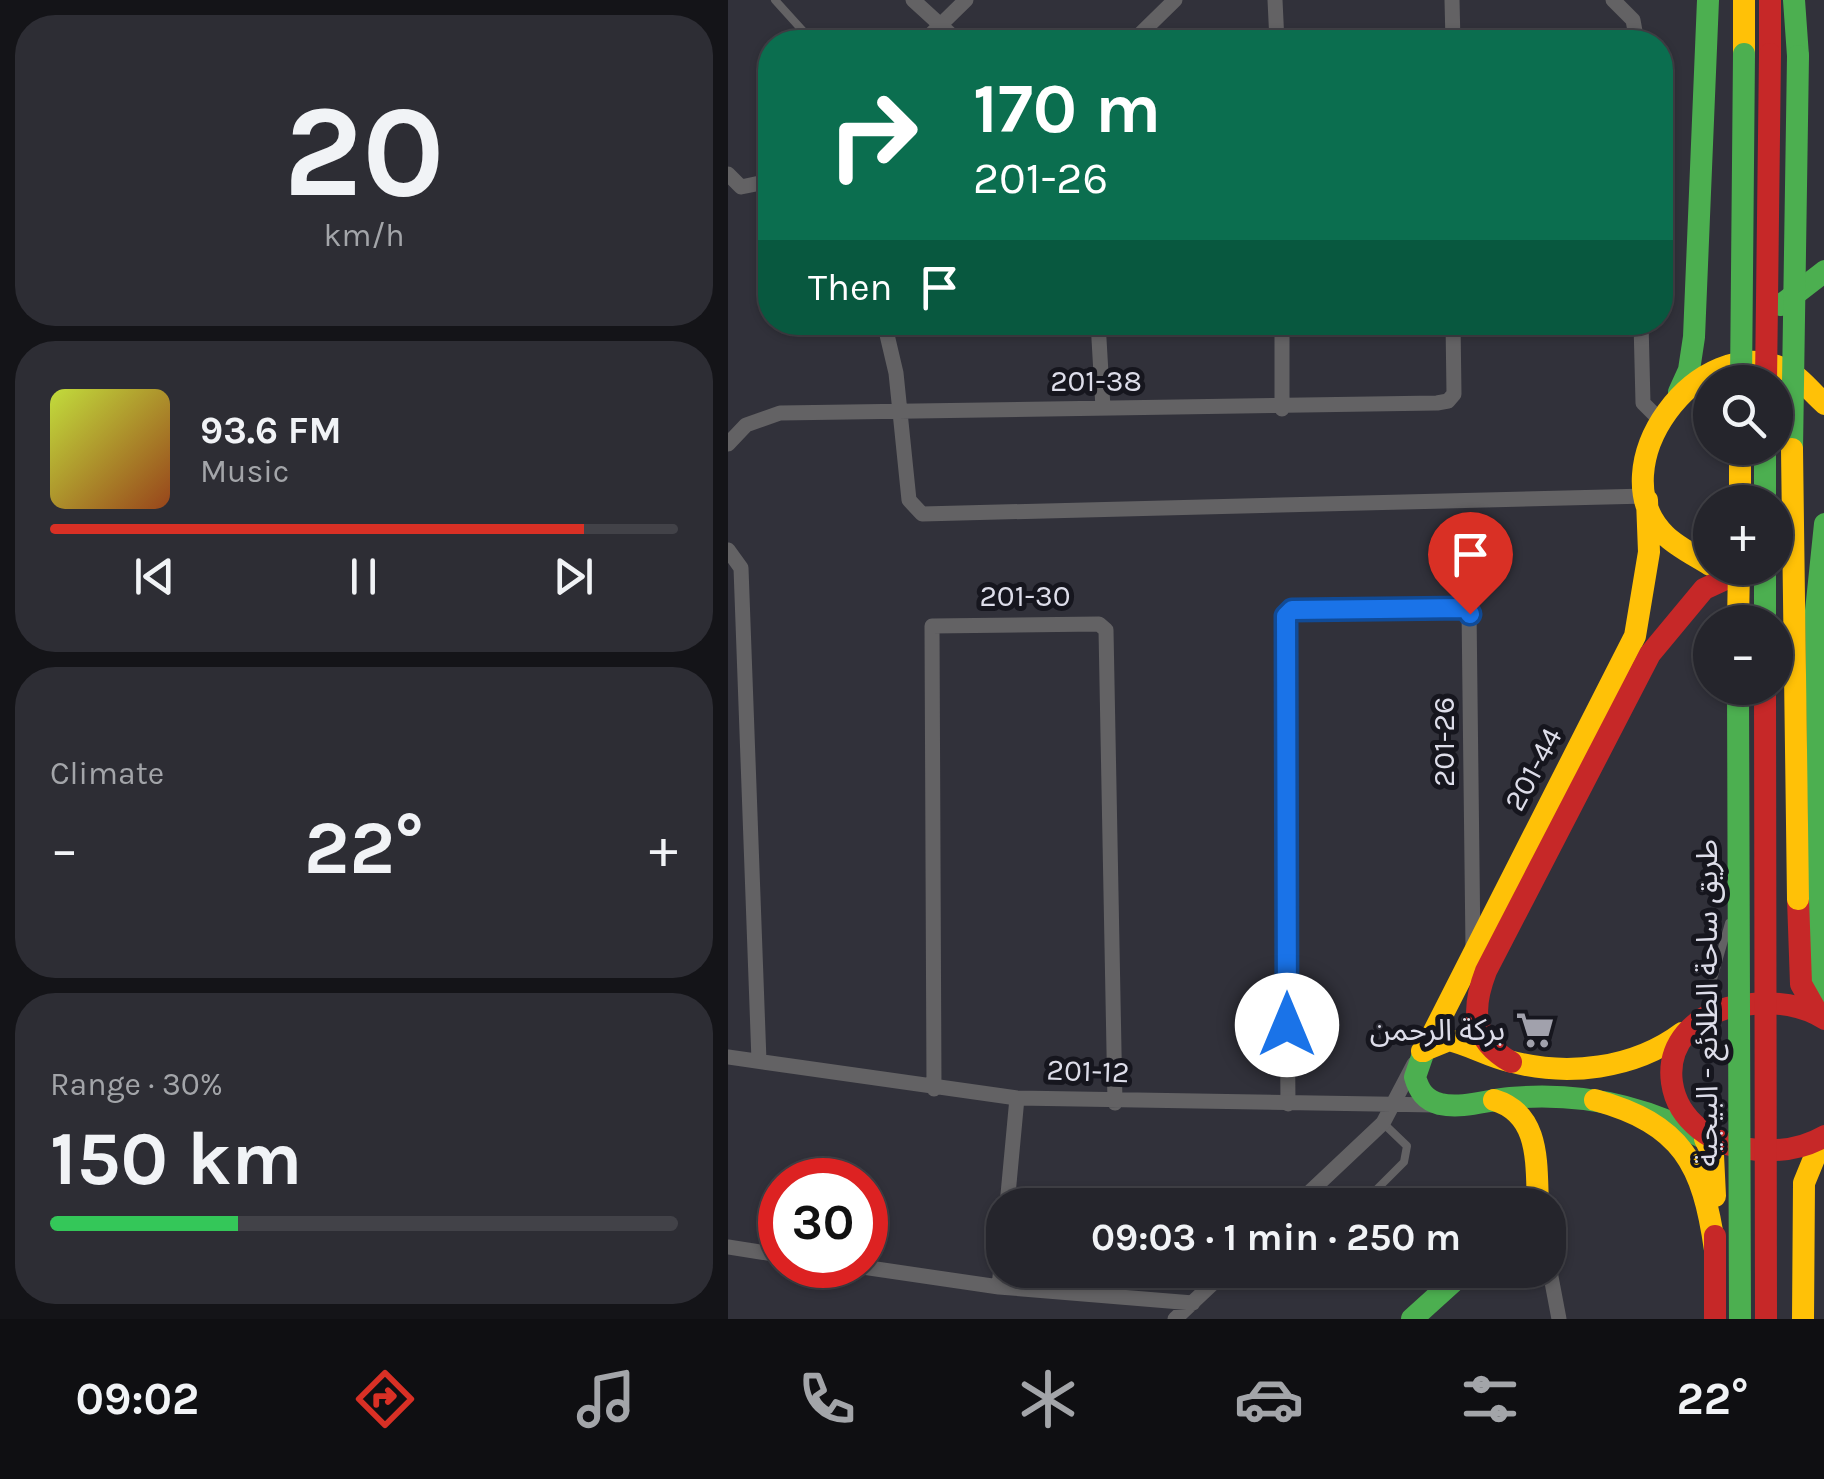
<!DOCTYPE html>
<html lang="en">
<head>
<meta charset="utf-8">
<style>
  :root { --surface:#25252c; --page:#2d2d34; --text:#f1f3f6; --muted:#a3a5a9; --line:#424248; --accent:#d93025 }
  body { margin:0; font-family:Karla,"Noto Sans Arabic",sans-serif; background:var(--page); color:var(--text); height:100vh; display:flex; flex-direction:column; font-size:38px; white-space:nowrap }
  * { box-sizing:border-box; margin:0 }
  p { font-size:32px; color:var(--muted) }
  .icon { flex:none; width:55px; height:55px; fill:none; stroke:currentColor; stroke-width:2; stroke-linecap:round; stroke-linejoin:round }
  .map { position:relative; flex:1; overflow:hidden }
  .drawer { display:flex; flex-direction:column; gap:15px; padding:15px; background:#141418; width:728px }
  .drawer>* { flex:none }
  .guide { position:absolute; left:30px; top:30px; width:915px; height:305px; border-radius:40px; box-shadow:0 2px 8px #0004,0 0 0 2px var(--line); background:#0b6e4f; color:#fff; overflow:hidden }
  .controls { position:absolute; left:965px; top:365px; display:grid; gap:20px }
  .controls a { display:grid; place-items:center; width:100px; height:100px; border-radius:50%; background:var(--surface); box-shadow:0 2px 8px #0004,0 0 0 2px var(--line); font-size:50px }
  .speed { position:absolute; left:30px; top:1158px; display:flex; gap:20px; font-size:50px; font-weight:700; text-align:center }
  .speed>* { display:grid; place-content:center; width:130px; height:130px; border-radius:50%; background:var(--surface); box-shadow:0 2px 8px #0004,0 0 0 2px var(--line); line-height:1 }
  .speed .limit { border:15px solid #d22; background:#fff; color:#111 }
  .pin { position:absolute; display:grid; place-items:center; width:85px; height:85px; color:#fff; margin:-102px -42px; border-radius:50% 50% 50% 0; rotate:-45deg; box-shadow:0 0 10px #0007 }
  .pin .icon { rotate:45deg }
  .me { position:absolute; width:110px; margin:-55px; rotate:0deg; stroke-linejoin:round; filter:drop-shadow(0 0 8px #0008) }
  .turn { display:flex; align-items:center; gap:35px; height:210px; padding:0 50px; font-size:45px }
  .turn .icon { width:130px; height:130px; stroke-width:2.5 }
  .turn b { display:block; font-size:70px; line-height:85px }
  .then { display:flex; align-items:center; height:95px; padding:0 50px; background:#0003; gap:20px; font-size:38px }
  .big { font-size:75px; font-weight:700; line-height:1.1 }
  .drawer .card { flex:1; display:flex; flex-direction:column; justify-content:center; gap:15px; min-width:0; padding:0 35px; border-radius:40px; background:var(--page) }
  .drawer .dial { align-items:center; gap:0 }
  .dial b { font-size:130px; line-height:1 }
  .song { display:flex; align-items:center; gap:30px }
  .cover { width:120px; height:120px; border-radius:15px; background:linear-gradient(135deg,hsl(70 70% 55%),hsl(20 70% 35%)) }
  .played { height:10px; border-radius:5px; background:linear-gradient(90deg,var(--accent) 85%,var(--line) 85%) }
  .keys { display:flex; justify-content:space-around; direction:ltr }
  .heat { display:flex; justify-content:space-between; align-items:center; font-size:55px; direction:ltr }
  .charge { height:15px; border-radius:8px; background:linear-gradient(90deg,#34c759 30%,var(--line) 0) }
  .trip { position:absolute; left:258px; top:1188px; width:580px; height:100px; border-radius:40px; background:var(--surface); box-shadow:0 2px 8px #0004,0 0 0 2px var(--line); font-weight:700; line-height:100px; text-align:center }
  .tabs { display:flex; height:160px; justify-content:space-around; align-items:center; background:#0f0f12; color:var(--muted) }
  .tabs .icon { width:70px; height:70px }
  .tabs .active { color:var(--accent) }
  .tabs b { font-size:45px; color:var(--text) }
  main { display:flex; flex:1; min-height:0 }
  .map>svg:first-child { display:block }
  .lines { fill:none; stroke-linecap:round; stroke-linejoin:round }
  .lane { stroke:#636264; stroke-width:8 }
  .street { stroke:#636264; stroke-width:15 }
  .fast { stroke:#4caf50; stroke-width:22 }
  .slow { stroke:#ffc107; stroke-width:22 }
  .jam { stroke:#c62828; stroke-width:22 }
  .fast-bridge { stroke:#4caf50; stroke-width:22 }
  .slow-bridge { stroke:#ffc107; stroke-width:22 }
  .jam-bridge { stroke:#c62828; stroke-width:22 }
  .route-casing { stroke:#114b97; stroke-width:25 }
  .route { stroke:#1a73e8; stroke-width:18 }
  .labels { text-anchor:middle; stroke-width:10; stroke-linejoin:round; paint-order:stroke }
  .street-label { font-size:30px; fill:#dddde9; stroke:#16161e }
  .poi-label { font-size:30px; fill:#dddde9; stroke:#16161e; text-anchor:end }
</style>
</head>
<body>
<main>
<section class="drawer">
<div class="card dial"><b>20</b><p>km/h</p></div>
<div class="card">
<div class="song"><i class="cover"></i><div><b>93.6 FM</b><p>Music</p></div></div>
<div class="played"></div>
<div class="keys"><svg class="icon" aria-label="previous" viewBox="0 0 24 24"><path d="M18 5L8 12l10 7zM5 5v14"/></svg><svg class="icon" aria-label="pause" viewBox="0 0 24 24"><path d="M8 5v14M16 5v14"/></svg><svg class="icon" aria-label="next" viewBox="0 0 24 24"><path d="M6 5l10 7-10 7zM19 5v14"/></svg></div>
</div>
<div class="card"><p>Climate</p>
<div class="heat"><a>−</a><b class="big">22°</b><a>+</a></div>
</div>
<div class="card"><p>Range · 30%</p><b class="big">150 km</b><div class="charge"></div></div>
</section>
<div class="map">
<svg width="1097" height="1319" viewBox="0 0 1097 1319">
  <rect width="100%" height="100%" fill="#31313a"/>
  <g class="lines">
    <path class="lane" d="M 47,0 L 85,42
      M 982,1010 L 980,997 L 1001,923
      M 633,1205 L 676,1162 L 679,1146 L 655,1123"/>
    <path class="street" d="M 185,0 L 231,42
      M 547,0 L 549,42
      M 724,0 L 725,42
      M 885,0 L 905,20 L 909,42
      M 195,42 L 238,0
      M 404,42 L 447,0
      M 0,174 L 13,187 L 42,181
      M 156,322 L 168,373 L 181,500 L 194,514 L 919,496
      M 370,322 L 375,408
      M 554,322 L 554,409
      M 913,322 L 915,403 L 931,419
      M 0,444 L 18,425 L 52,413 L 709,403 L 720,401 L 726,394 L 725,322
      M 0,550 L 13,568 L 31,1061
      M 0,1057 L 289,1098 L 708,1105
      M 206,1089 L 204,626 L 371,624 L 378,630 L 387,1103
      M 560,1104 L 556,627 L 564,610 L 741,609 L 745,949
      M 279,1205 L 289,1098
      M 568,1205 L 655,1123 L 686,1064
      M 0,1247 L 52,1255
      M 820,1261 L 831,1319
      M 121,1265 L 271,1287 L 465,1303
      M 271,1287 L 275,1247
      M 447,1319 L 499,1270"/>
    <path class="fast" d="M 1066,0 L 1070,56
      M 1053,305 L 1097,271
      M 951,392 L 961,370 L 966,337 L 980,0
      M 1037,448 L 1037,502
      M 1097,524 L 1088,611 L 1092,961 L 1097,1013
      M 1037,568 L 1037,622
      M 696,1051 L 687,1077 C 691,1091 697,1100 712,1104 C 735,1109 759,1100 782,1098 C 851,1092 916,1105 977,1139
      M 684,1319 L 738,1270"/>
    <path class="slow" d="M 1016,0 L 1016,54
      M 1012,448 L 1012,502
      M 982,565 C 968,556 949,547 937,535 C 869,468 971,329 1056,369 C 1071,375 1085,394 1097,404
      M 694,1051 L 721,1040 C 742,1045 760,1056 781,1061 C 839,1077 906,1069 954,1033
      M 696,1051 L 907,636 L 921,552 L 919,500
      M 766,1100 C 813,1114 808,1164 810,1205
      M 867,1100 C 954,1124 975,1164 987,1250
      M 977,1139 L 985,1155 L 987,1196
      M 1075,1319 L 1076,1183 L 1094,1139"/>
    <path class="jam" d="M 1042,0 L 1042,54
      M 1070,899 L 1073,984 L 1090,1014
      M 1097,1019 C 1072,1003 1044,1001 1015,1005 C 908,1020 925,1149 1038,1150 C 1060,1151 1078,1147 1097,1136
      M 783,1062 C 744,1040 743,1010 758,971 L 922,654 L 976,589 L 1019,569
      M 987,1236 L 987,1319"/>
    <path class="fast-bridge" d="M 1013,382 L 1016,54
      M 1064,449 L 1070,56
      M 1010,688 L 1012,1319"/>
    <path class="slow-bridge" d="M 1064,449 L 1070,899
      M 1010,622 L 1011,568"/>
    <path class="jam-bridge" d="M 1038,382 L 1042,54
      M 1037,688 L 1038,1319"/>
  </g>
  <g class="lines">
    <g class="route-casing">
      <path id="route" d="M 559,1025 L 558,616 L 564,610 L 738,608 L 742,614"/>
    </g>
    <use href="#route" class="route"/>
  </g>
  <defs>
    <g id="supermarket-bare" transform="scale(3)"><path d="M-6-5.5h2.5l.6 2H6L4.5 2H-2.5L-4.4-4H-6ZM-1.5 3.2a1.3 1.3 0 1 0 .1 0ZM3 3.2a1.3 1.3 0 1 0 .1 0Z" fill="#a1a1ac" stroke="#16161e" stroke-width="2.5" paint-order="stroke"/></g>
  </defs>
  <g fill-rule="evenodd">
    <use href="#supermarket-bare" x="807" y="1030"/>
  </g>
  <g class="labels">
    <g class="street-label">
      <text x="368" y="391">201-38</text>
      <text x="297" y="606">201-30</text>
      <text transform="translate(716 742) rotate(-90)" y="10">201-26</text>
      <text transform="translate(805 769) rotate(-62)" y="10">201-44</text>
      <text transform="translate(979 1003) rotate(-90)" y="10">طريق ساحة الطلائع - البيجية</text>
      <text transform="translate(360 1071) rotate(2)" y="10">201-12</text>
    </g>
    <g class="poi-label">
      <text x="777" y="1040">بركة الرحمن</text>
    </g>
  </g>
</svg>
<div class="controls">
<a><svg class="icon" aria-label="search" viewBox="0 0 24 24"><circle cx="10" cy="10" r="6"/><path d="M15 15l6 6"/></svg></a>
<a>+</a>
<a>−</a>
</div>
<div class="speed"><div class="limit">30</div></div>
<div class="pin" style="left:742px;top:614px;background:#d93025"><svg class="icon" aria-label="arrive" viewBox="0 0 24 24"><path d="M6 21V4h12l-3 4 3 4H6"/></svg></div>
<svg class="me" style="left:559px;top:1025px" viewBox="-20 -20 40 40"><circle r="19" fill="#fff"/><path d="M0-13L10 11 0 6-10 11z" fill="#1a73e8"/></svg>
<div class="trip">09:03 · 1 min · 250 m</div>
<div class="guide">
<div class="turn"><svg class="icon" aria-label="right" viewBox="0 0 24 24"><path d="M7 20v-9h11M14 6l5 5-5 5"/></svg><div><b>170 m</b>201-26</div></div>
<div class="then">Then<svg class="icon" aria-label="arrive" viewBox="0 0 24 24"><path d="M6 21V4h12l-3 4 3 4H6"/></svg></div>
</div>
</div>
</main>
<nav class="tabs">
<b>09:02</b>
<svg class="icon active" aria-label="directions" viewBox="0 0 24 24"><path d="M12 3l9 9-9 9-9-9zM9 14v-3h6M13 9l2 2-2 2"/></svg>
<svg class="icon" aria-label="music" viewBox="0 0 24 24"><path d="M9 18V5l10-2v13"/><circle cx="6" cy="18" r="3"/><circle cx="16" cy="16" r="3"/></svg>
<svg class="icon" aria-label="phone" viewBox="0 0 24 24"><path d="M5 4h4l2 5-3 2q2 4 5 5l2-3 5 2v4C11 20 4 13 5 4z"/></svg>
<svg class="icon" aria-label="climate" viewBox="0 0 24 24"><path d="M12 3v18M4 7l16 10M4 17L20 7"/></svg>
<svg class="icon" aria-label="car" viewBox="0 0 24 24"><path d="M5 17H2v-5l4-1 3-4h7l3 4 3 1v5h-3M9 17h6M6 11h13"/><circle cx="7" cy="17" r="2"/><circle cx="17" cy="17" r="2"/></svg>
<svg class="icon" aria-label="filters" viewBox="0 0 24 24"><path d="M4 7h16M4 17h16"/><circle cx="9" cy="7" r="2"/><circle cx="15" cy="17" r="2"/></svg>
<b>22°</b>
</nav>
</body>
</html>
